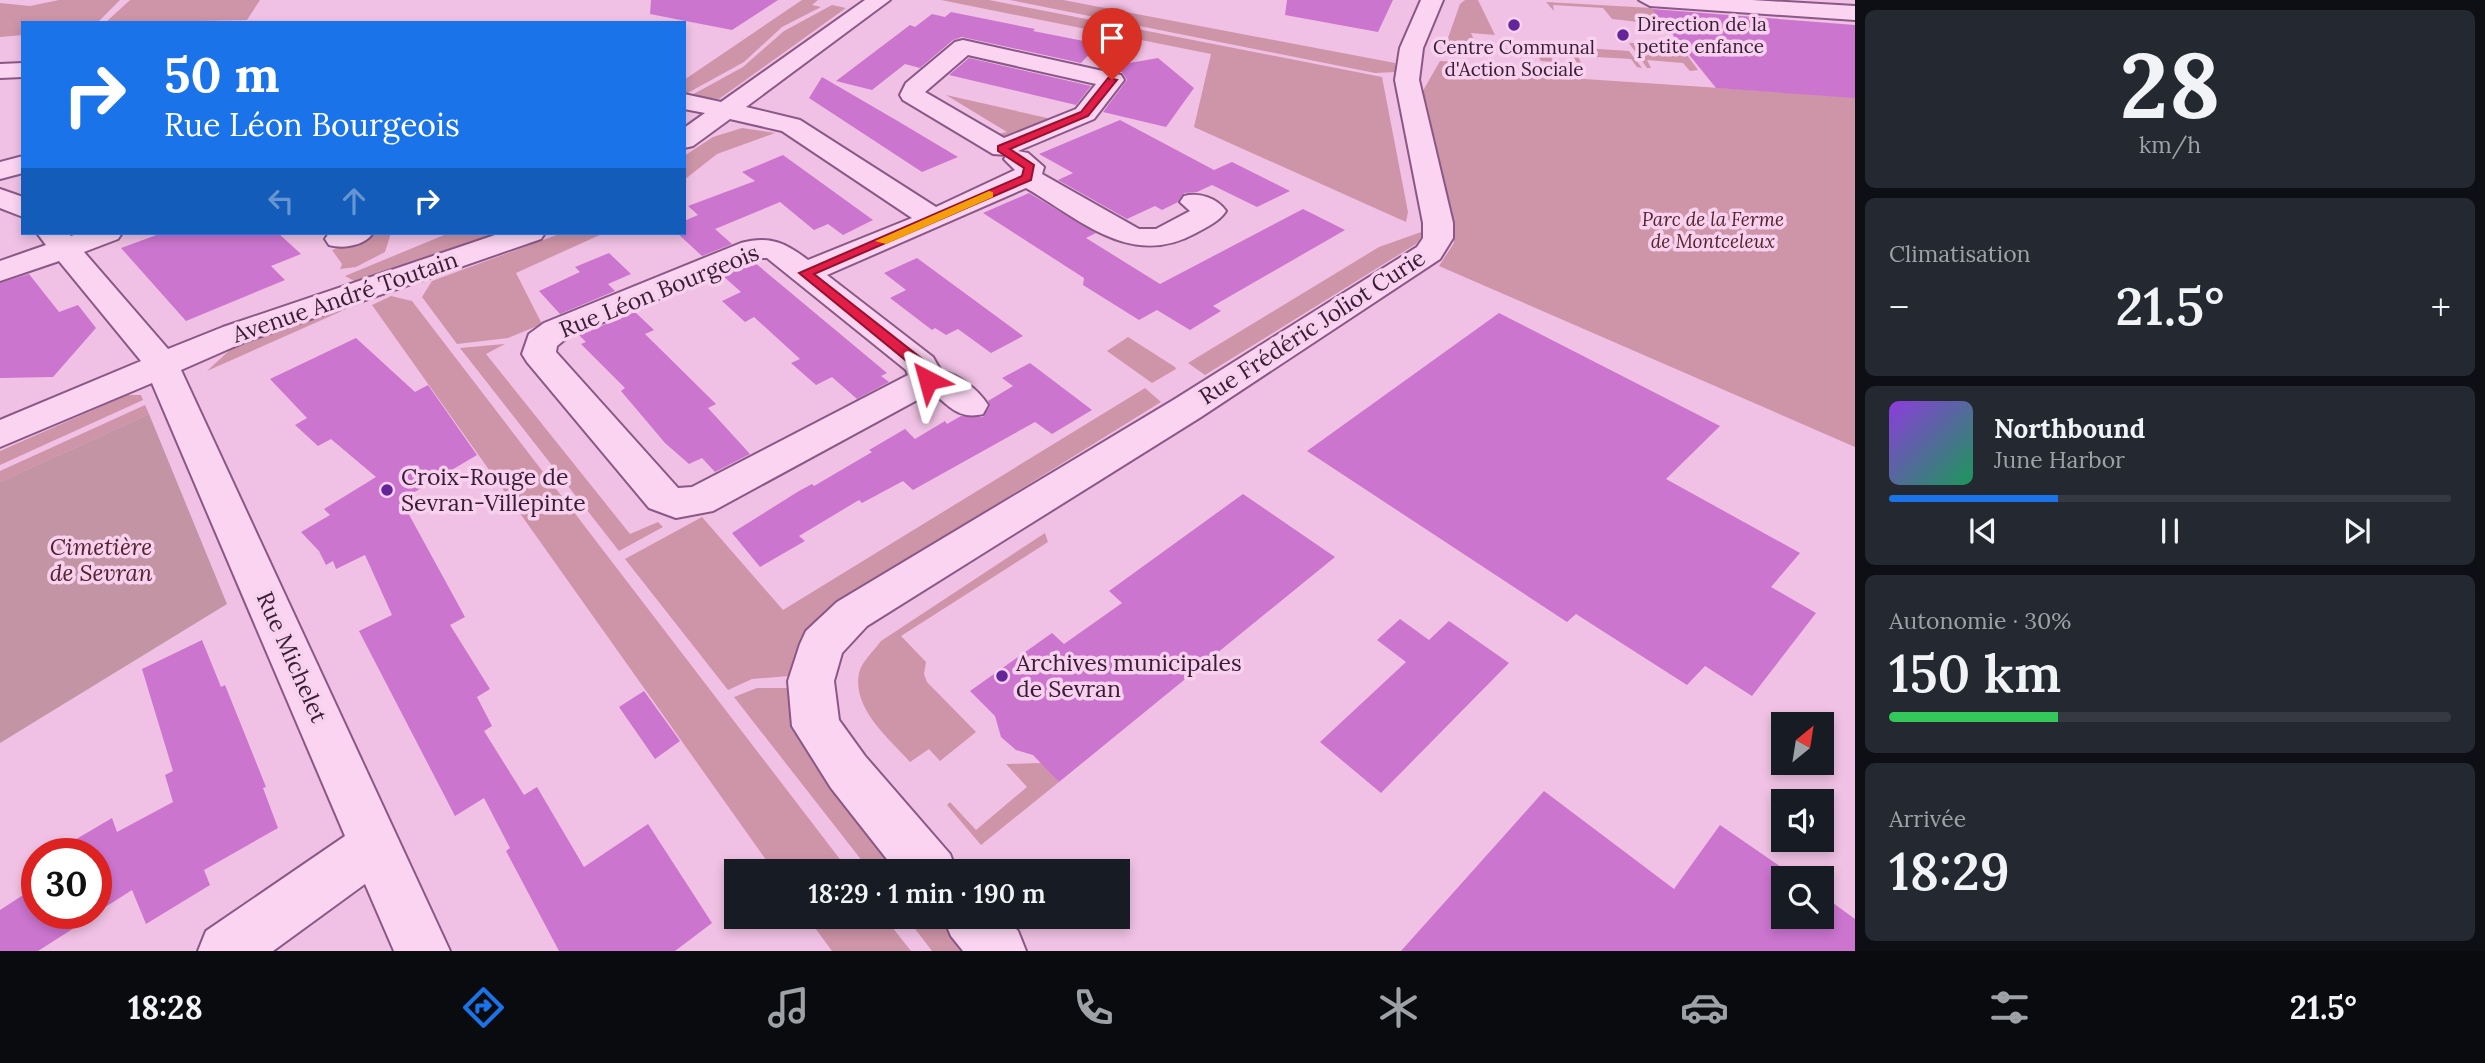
<!DOCTYPE html>
<html lang="fr">
<head>
<meta charset="utf-8">
<style>
  :root { --surface:#171b24; --page:#242831; --text:#f1f3f6; --muted:#9ea1a6; --line:#363941; --accent:#1a73e8 }
  body { margin:0; font-family:Lora,serif; background:var(--page); color:var(--text); height:100vh; display:flex; flex-direction:column; font-size:26px; white-space:nowrap }
  * { box-sizing:border-box; margin:0 }
  p { font-size:23px; color:var(--muted) }
  .icon { flex:none; width:38px; height:38px; fill:none; stroke:currentColor; stroke-width:2; stroke-linecap:round; stroke-linejoin:round }
  .map { position:relative; flex:1; overflow:hidden }
  .side { display:flex; flex-direction:column; gap:10px; padding:10px; background:#0d0f14; width:630px }
  .side>* { flex:none }
  .top-card { position:absolute; left:21px; top:21px; width:665px; height:214px; border-radius:0px; box-shadow:0 4px 10px #0003; background:#1a73e8; color:#fff; overflow:hidden }
  .needle { width:46px; rotate:30deg }
  .buttons { position:absolute; left:1771px; top:712px; display:grid; gap:14px }
  .buttons a { display:grid; place-items:center; width:63px; height:63px; border-radius:0px; background:var(--surface); box-shadow:0 4px 10px #0003; font-size:35px }
  .speed { position:absolute; left:21px; top:838px; display:flex; gap:14px; font-size:35px; font-weight:700; text-align:center }
  .speed>* { display:grid; place-content:center; width:91px; height:91px; border-radius:50%; background:var(--surface); box-shadow:0 4px 10px #0003; line-height:1 }
  .speed .limit { border:10px solid #d22; background:#fff; color:#111 }
  .pin { position:absolute; display:grid; place-items:center; width:60px; height:60px; color:#fff; margin:-72px -30px; border-radius:50% 50% 50% 0; rotate:-45deg; box-shadow:0 0 7px #0007 }
  .pin .icon { rotate:45deg }
  .me { position:absolute; width:77px; margin:-38px; rotate:321deg; stroke-linejoin:round; filter:drop-shadow(0 0 5px #0008) }
  .turn { display:flex; align-items:center; gap:24px; height:147px; padding:0 28px; font-size:32px }
  .turn .icon { width:91px; height:91px; stroke-width:2.5 }
  .turn b { display:block; font-size:49px; line-height:60px }
  .lanes { display:flex; align-items:center; height:66px; padding:0 28px; background:#0003; justify-content:center; gap:35px; direction:ltr }
  .lanes .off { opacity:.35 }
  .big { font-size:52px; font-weight:600; line-height:1.1 }
  .side .tile { flex:1; display:flex; flex-direction:column; justify-content:center; gap:10px; min-width:0; padding:0 24px; border-radius:10px; background:var(--page) }
  .side .dial { align-items:center; gap:0 }
  .dial b { font-size:91px; line-height:1 }
  .song { display:flex; align-items:center; gap:21px }
  .cover { width:84px; height:84px; border-radius:10px; background:linear-gradient(135deg,hsl(270 70% 55%),hsl(150 70% 35%)) }
  .played { height:7px; border-radius:4px; background:linear-gradient(90deg,var(--accent) 30%,var(--line) 30%) }
  .keys { display:flex; justify-content:space-around; direction:ltr }
  .heat { display:flex; justify-content:space-between; align-items:center; font-size:38px; direction:ltr }
  .charge { height:10px; border-radius:5px; background:linear-gradient(90deg,#34c759 30%,var(--line) 0) }
  .trip { position:absolute; left:724px; top:859px; width:406px; height:70px; border-radius:0px; background:var(--surface); box-shadow:0 4px 10px #0003; font-weight:600; line-height:70px; text-align:center }
  .menu { display:flex; height:112px; justify-content:space-around; align-items:center; background:#090b0e; color:var(--muted) }
  .menu .icon { width:49px; height:49px }
  .menu .current { color:var(--accent) }
  .menu b { font-size:32px; color:var(--text) }
  main { display:flex; flex:1; min-height:0 }
  .map>svg:first-child { display:block }
  .green { fill:#ce94a8 }
  .cemetery { fill:#c294a4 }
  .building { fill:#cb75cf }
  .lines { fill:none; stroke-linecap:round; stroke-linejoin:round }
  .street-casing { stroke:#8a5886; stroke-width:4 }
  .street { fill:#fad4f1; fill-rule:evenodd }
  .route { fill:#e11d48; stroke:#92132f; stroke-width:2 }
  .slow { fill:#f59e0b }
  .poi-dot { fill:#64259b; stroke:#f7d1ed; stroke-width:2.5 }
  .labels { text-anchor:middle; stroke-width:7; stroke-linejoin:round; paint-order:stroke }
  .far-poi-label { font-size:19px; fill:#391d38; stroke:#f7d1ed; text-anchor:start }
  .far-park-label { font-size:19px; font-style:italic; fill:#56222d; stroke:#f7d1ed }
  .street-label { font-size:23px; fill:#391d38; stroke:#f7d1ed }
  .poi-label { font-size:23px; fill:#391d38; stroke:#f7d1ed; text-anchor:start }
  .park-label { font-size:23px; font-style:italic; fill:#56222d; stroke:#f7d1ed }
</style>
</head>
<body>
<main>
<div class="map">
<svg width="1855" height="951" viewBox="0 0 1855 951">
  <rect width="100%" height="100%" fill="#f0c1e4"/>
  <path class="green" d="M 59,0 L 120,0 L 97,23 L 23,23 L 23,35 L 0,37 L 0,3 L 30,6 Z
    M 130,0 L 260,0 L 247,20 L 105,23 Z
    M 802,0 L 818,0 L 812,5 L 821,7 L 782,27 L 744,62 L 684,95 L 684,80 Z
    M 941,0 L 989,0 L 1382,77 L 1408,212 L 1406,222 L 1194,127 L 1211,54 Z
    M 1010,0 L 1063,0 L 1395,63 L 1396,72 L 1375,73 Z
    M 1465,0 L 1478,0 L 1495,35 L 1471,33 L 1477,47 L 1543,51 L 1548,52 L 1554,62 L 1541,61 L 1536,53 L 1454,48 L 1456,55 L 1442,55 L 1460,4 Z
    M 1546,2 L 1652,8 L 1664,24 L 1655,27 L 1648,23 L 1612,19 L 1603,8 L 1553,5 L 1554,11 Z
    M 832,5 L 846,8 L 719,99 L 690,96 L 743,67 L 784,31 Z
    M 1629,43 L 1679,44 L 1698,70 L 1690,71 L 1683,63 L 1647,60 L 1651,68 L 1647,68 Z
    M 1568,47 L 1629,51 L 1642,68 L 1637,67 L 1631,59 L 1578,56 L 1581,63 L 1577,63 Z
    M 1440,61 L 1459,62 L 1465,71 L 1855,97 L 1855,447 L 1439,266 L 1454,243 L 1420,96 Z
    M 946,95 L 1056,120 L 1015,137 L 989,136 L 1007,132 Z
    M 742,128 L 775,133 L 717,154 L 684,180 L 684,156 L 713,137 Z
    M 1427,230 L 1416,244 L 1205,375 L 1188,363 L 1379,247 Z
    M 380,233 L 391,233 L 385,252 L 356,267 L 340,269 L 342,264 L 332,250 Z
    M 449,233 L 507,233 L 356,282 L 345,276 Z
    M 562,233 L 604,233 L 516,273 L 542,324 L 508,338 L 457,344 L 422,297 L 432,281 Z
    M 391,296 L 412,301 L 849,871 L 774,871 L 372,305 Z
    M 338,310 L 342,311 L 207,371 L 232,348 Z
    M 1128,337 L 1175,367 L 1176,369 L 1152,383 L 1107,351 Z
    M 505,344 L 486,354 L 630,534 L 658,522 L 663,527 L 619,551 L 460,348 Z
    M 1145,388 L 1161,402 L 834,605 L 804,638 L 789,676 L 752,679 L 728,690 L 625,559 L 702,517 L 783,610 Z
    M 127,395 L 141,395 L 143,400 L 0,465 L 0,451 Z
    M 145,405 L 149,414 L 0,482 L 0,471 Z
    M 1045,533 L 1048,542 L 901,636 L 926,662 L 924,674 L 927,682 L 976,732 L 940,761 L 929,749 L 910,762 C 889,738 852,709 859,673 C 862,661 874,651 881,641 Z
    M 757,688 L 788,688 L 802,743 L 905,871 L 870,871 L 734,697 Z
    M 1042,763 L 1059,782 L 981,845 L 947,805 L 950,802 L 976,830 L 1027,787 L 1006,764 Z
    M 807,917 L 884,917 L 911,951 L 832,951 Z
    M 906,917 L 942,917 L 969,951 L 932,951 Z"/>
  <path class="cemetery" d="M 149,414 L 227,604 L 0,743 L 0,482 Z"/>
  <path class="building" d="M 651,0 L 778,0 L 732,30 L 650,14 Z
    M 1287,0 L 1393,0 L 1378,32 L 1285,15 Z
    M 1652,9 L 1855,25 L 1855,98 L 1716,88 Z
    M 951,12 L 1035,29 L 1033,31 L 1099,44 L 1081,63 L 962,37 L 953,40 L 920,68 L 905,64 L 872,90 L 836,81 L 910,25 L 915,27 L 932,14 L 945,17 Z
    M 969,58 L 1091,86 L 1076,105 L 949,75 Z
    M 1158,58 L 1194,88 L 1166,127 L 1103,112 L 1127,80 L 1122,72 L 1101,68 Z
    M 822,77 L 896,120 L 958,157 L 922,172 L 809,98 Z
    M 1120,120 L 1214,170 L 1232,162 L 1290,191 L 1257,207 L 1212,185 L 1197,192 L 1184,193 L 1178,202 L 1162,210 L 1155,206 L 1127,219 L 1058,180 L 1073,173 L 1039,154 Z
    M 783,155 L 873,220 L 843,235 L 828,224 L 814,230 L 780,202 L 715,229 L 732,244 L 702,256 L 677,233 L 684,233 L 684,221 L 698,215 L 688,206 L 755,181 L 742,172 Z
    M 1029,193 L 1096,233 L 1086,238 L 1160,284 L 1303,209 L 1345,230 L 1213,306 L 1221,311 L 1190,330 L 1157,310 L 1139,320 L 1083,285 L 1084,278 L 983,213 Z
    M 162,233 L 278,233 L 301,254 L 271,266 L 285,280 L 186,321 L 121,248 Z
    M 609,253 L 631,274 L 608,284 L 615,291 L 560,314 L 539,291 L 580,272 L 575,267 Z
    M 917,258 L 1023,336 L 991,353 L 958,329 L 946,335 L 935,328 L 932,330 L 890,298 L 906,290 L 884,273 Z
    M 754,262 L 887,373 L 881,376 L 889,382 L 857,399 L 832,377 L 816,385 L 791,363 L 800,359 L 754,317 L 745,322 L 722,301 L 741,292 L 722,275 Z
    M 29,274 L 59,312 L 78,305 L 96,328 L 53,377 L 0,378 L 0,283 Z
    M 635,312 L 654,330 L 645,334 L 716,404 L 708,408 L 750,454 L 715,472 L 702,458 L 689,464 L 665,443 L 621,391 L 625,388 L 581,344 L 586,342 L 579,335 Z
    M 1499,313 L 1720,426 L 1666,479 L 1800,553 L 1771,587 L 1816,613 L 1752,696 L 1705,666 L 1687,685 L 1576,614 L 1567,622 L 1307,451 Z
    M 356,338 L 415,392 L 428,385 L 477,455 L 401,500 L 465,617 L 450,625 L 490,689 L 477,697 L 492,726 L 484,731 L 524,795 L 537,787 L 584,867 L 648,824 L 712,923 L 675,951 L 559,951 L 506,851 L 510,848 L 484,798 L 455,816 L 359,631 L 392,615 L 365,555 L 336,569 L 333,561 L 326,565 L 319,551 L 301,532 L 330,515 L 324,509 L 376,477 L 331,439 L 318,446 L 295,425 L 307,418 L 270,379 Z
    M 1030,363 L 1092,410 L 1052,434 L 1035,422 L 913,490 L 903,481 L 862,503 L 859,500 L 799,536 L 805,541 L 760,567 L 732,533 L 799,491 L 812,484 L 814,486 L 872,452 L 869,450 L 905,429 L 915,439 L 945,421 L 947,424 L 961,416 L 983,417 L 990,406 L 988,401 L 1013,386 L 1002,378 Z
    M 1243,494 L 1335,557 L 1059,782 L 1033,755 L 1016,750 L 1001,737 L 995,716 L 970,691 L 1052,633 L 1064,644 L 1122,603 L 1109,591 Z
    M 1400,619 L 1429,640 L 1449,621 L 1509,663 L 1381,793 L 1320,742 L 1406,662 L 1377,640 Z
    M 202,640 L 221,687 L 225,685 L 266,787 L 263,788 L 278,828 L 204,870 L 210,885 L 146,924 L 132,890 L 96,913 L 96,854 L 51,854 L 112,818 L 117,832 L 173,802 L 165,775 L 173,771 L 142,669 Z
    M 644,691 L 680,741 L 655,759 L 619,707 Z
    M 1544,791 L 1674,889 L 1720,825 L 1797,878 L 1783,878 L 1783,917 L 1822,917 L 1822,895 L 1855,919 L 1855,951 L 1401,951 Z
    M 37,886 L 37,914 L 96,914 L 38,951 L 0,951 L 0,910 Z"/>
  <g class="lines">
    <g class="street-casing">
      <path id="street" d="M 865,0 L 890,0 L 746,107 L 800,120 L 936,207 L 1015,170 L 1004,159 L 1007,155 L 993,154 L 903,100 L 900,95 L 906,83 L 955,42 L 963,40 L 1112,73 L 1121,75 L 1124,80 L 1094,119 L 1018,151 L 1028,153 L 1044,167 L 1042,174 L 1139,229 L 1156,229 L 1190,211 L 1180,202 L 1184,196 C 1199,192 1217,198 1226,211 C 1220,221 1207,227 1196,233 C 1131,269 1081,220 1026,188 L 827,275 L 933,357 L 941,371 C 959,375 978,389 988,405 L 983,414 C 959,420 949,406 932,392 L 713,511 L 676,518 L 649,508 L 527,362 L 522,354 L 529,334 L 544,323 L 741,243 C 770,235 786,243 808,260 L 912,218 L 782,131 L 730,119 L 693,146 L 684,148 L 684,128 L 705,113 L 684,109 L 684,94 L 721,102 ZM 968,55 L 1096,84 L 1076,109 L 1004,138 L 925,92 ZM 756,258 L 767,258 L 906,370 L 908,375 L 692,487 L 678,488 L 556,352 L 557,346 L 568,337 Z
        M 1421,0 L 1443,0 L 1423,48 L 1419,80 L 1453,223 L 1453,238 L 1440,259 L 1201,417 L 867,626 L 842,653 L 834,681 L 839,720 L 865,756 L 950,854 L 957,872 L 897,872 L 831,788 L 792,726 L 788,681 L 800,644 L 806,631 L 837,602 L 1175,399 L 1417,247 L 1423,238 L 1423,223 L 1395,80 L 1400,48 Z
        M 1639,0 L 1752,0 L 1855,6 L 1855,20 L 1650,6 Z
        M 23,63 L 23,77 L 0,78 L 0,64 Z
        M 23,156 L 23,173 L 0,179 L 0,162 Z
        M 0,189 L 23,197 L 23,217 L 0,208 Z
        M 37,233 L 68,233 L 71,236 L 80,233 L 122,233 L 118,239 L 84,252 L 168,349 L 223,327 L 501,233 L 545,233 L 541,239 L 247,341 L 181,370 L 450,951 L 394,951 L 365,884 L 273,951 L 198,951 L 206,931 L 345,836 L 152,383 L 0,447 L 0,420 L 141,361 L 59,261 L 0,281 L 0,261 L 46,245 Z
        M 329,233 L 373,233 C 364,246 343,249 329,245 L 325,239 Z
        M 943,917 L 1005,917 L 1018,931 L 1026,951 L 963,951 L 951,936 Z"/>
    </g>
    <use href="#street" class="street"/>
  </g>
  <path class="route" d="M 1108,78 L 1117,80 L 1088,116 L 1010,149 L 1034,165 L 1031,180 L 814,274 L 926,362 L 935,380 L 933,383 L 922,383 L 915,368 L 799,273 L 1022,176 L 1024,168 L 998,151 L 998,146 L 1081,112 Z"/>
  <path class="slow" d="M 989,191 L 993,192 L 993,197 L 886,244 L 875,241 Z"/>
  <g class="poi-dot">
    <circle cx="1514" cy="25" r="7"/>
    <circle cx="1623" cy="35" r="7"/>
    <circle cx="387" cy="490" r="7"/>
    <circle cx="1002" cy="676" r="7"/>
  </g>
  <g class="labels">
    <g class="far-poi-label">
      <text x="1637" y="31">Direction de la<tspan x="1637" dy="22">petite enfance</tspan></text>
      <text x="1514" y="54" text-anchor="middle">Centre Communal<tspan x="1514" dy="22">d'Action Sociale</tspan></text>
    </g>
    <g class="far-park-label">
      <text x="1713" y="226">Parc de la Ferme<tspan x="1713" dy="22">de Montceleux</tspan></text>
    </g>
    <g class="street-label">
      <text transform="translate(659 291) rotate(-22)" y="8">Rue Léon Bourgeois</text>
      <text transform="translate(345 297) rotate(-19)" y="8">Avenue André Toutain</text>
      <text transform="translate(1312 327) rotate(-33)" y="8">Rue Frédéric Joliot Curie</text>
      <text transform="translate(292 657) rotate(66)" y="8">Rue Michelet</text>
    </g>
    <g class="poi-label">
      <text x="401" y="485">Croix-Rouge de<tspan x="401" dy="26">Sevran-Villepinte</tspan></text>
      <text x="1016" y="671">Archives municipales<tspan x="1016" dy="26">de Sevran</tspan></text>
    </g>
    <g class="park-label">
      <text x="101" y="555">Cimetière<tspan x="101" dy="26">de Sevran</tspan></text>
    </g>
  </g>
</svg>
<div class="buttons">
<a><svg class="needle" viewBox="-14 -14 28 28"><path d="M0-13l5 13h-10z" fill="#e53935"/><path d="M0 13l5-13h-10z" fill="#9ea1a6"/></svg></a>
<a><svg class="icon" aria-label="sound" viewBox="0 0 24 24"><path d="M4 9h4l5-4v14l-5-4H4zM17 9q2 3 0 6"/></svg></a>
<a><svg class="icon" aria-label="search" viewBox="0 0 24 24"><circle cx="10" cy="10" r="6"/><path d="M15 15l6 6"/></svg></a>
</div>
<div class="speed"><div class="limit">30</div></div>
<div class="pin" style="left:1112px;top:80px;background:#d93025"><svg class="icon" aria-label="arrive" viewBox="0 0 24 24"><path d="M6 21V4h12l-3 4 3 4H6"/></svg></div>
<svg class="me" style="left:928px;top:380px" viewBox="-20 -20 40 40"><path d="M0-17L14 15 0 8-14 15z" fill="#e11d48" stroke="#fff" stroke-width="4"/></svg>
<div class="trip">18:29 · 1 min · 190 m</div>
<div class="top-card">
<div class="turn"><svg class="icon" aria-label="right" viewBox="0 0 24 24"><path d="M7 20v-9h11M14 6l5 5-5 5"/></svg><div><b>50 m</b>Rue Léon Bourgeois</div></div>
<div class="lanes"><svg class="icon off" aria-label="left" viewBox="0 0 24 24"><path d="M17 20v-9H6M10 6l-5 5 5 5"/></svg><svg class="icon off" aria-label="ahead" viewBox="0 0 24 24"><path d="M12 20V5M6 11l6-6 6 6"/></svg><svg class="icon" aria-label="right" viewBox="0 0 24 24"><path d="M7 20v-9h11M14 6l5 5-5 5"/></svg></div>
</div>
</div>
<section class="side">
<div class="tile dial"><b>28</b><p>km/h</p></div>
<div class="tile"><p>Climatisation</p>
<div class="heat"><a>−</a><b class="big">21.5°</b><a>+</a></div>
</div>
<div class="tile">
<div class="song"><i class="cover"></i><div><b>Northbound</b><p>June Harbor</p></div></div>
<div class="played"></div>
<div class="keys"><svg class="icon" aria-label="previous" viewBox="0 0 24 24"><path d="M18 5L8 12l10 7zM5 5v14"/></svg><svg class="icon" aria-label="pause" viewBox="0 0 24 24"><path d="M8 5v14M16 5v14"/></svg><svg class="icon" aria-label="next" viewBox="0 0 24 24"><path d="M6 5l10 7-10 7zM19 5v14"/></svg></div>
</div>
<div class="tile"><p>Autonomie · 30%</p><b class="big">150 km</b><div class="charge"></div></div>
<div class="tile"><p>Arrivée</p><b class="big">18:29</b></div>
</section>
</main>
<nav class="menu">
<b>18:28</b>
<svg class="icon current" aria-label="directions" viewBox="0 0 24 24"><path d="M12 3l9 9-9 9-9-9zM9 14v-3h6M13 9l2 2-2 2"/></svg>
<svg class="icon" aria-label="music" viewBox="0 0 24 24"><path d="M9 18V5l10-2v13"/><circle cx="6" cy="18" r="3"/><circle cx="16" cy="16" r="3"/></svg>
<svg class="icon" aria-label="phone" viewBox="0 0 24 24"><path d="M5 4h4l2 5-3 2q2 4 5 5l2-3 5 2v4C11 20 4 13 5 4z"/></svg>
<svg class="icon" aria-label="climate" viewBox="0 0 24 24"><path d="M12 3v18M4 7l16 10M4 17L20 7"/></svg>
<svg class="icon" aria-label="car" viewBox="0 0 24 24"><path d="M5 17H2v-5l4-1 3-4h7l3 4 3 1v5h-3M9 17h6M6 11h13"/><circle cx="7" cy="17" r="2"/><circle cx="17" cy="17" r="2"/></svg>
<svg class="icon" aria-label="filters" viewBox="0 0 24 24"><path d="M4 7h16M4 17h16"/><circle cx="9" cy="7" r="2"/><circle cx="15" cy="17" r="2"/></svg>
<b>21.5°</b>
</nav>
</body>
</html>
